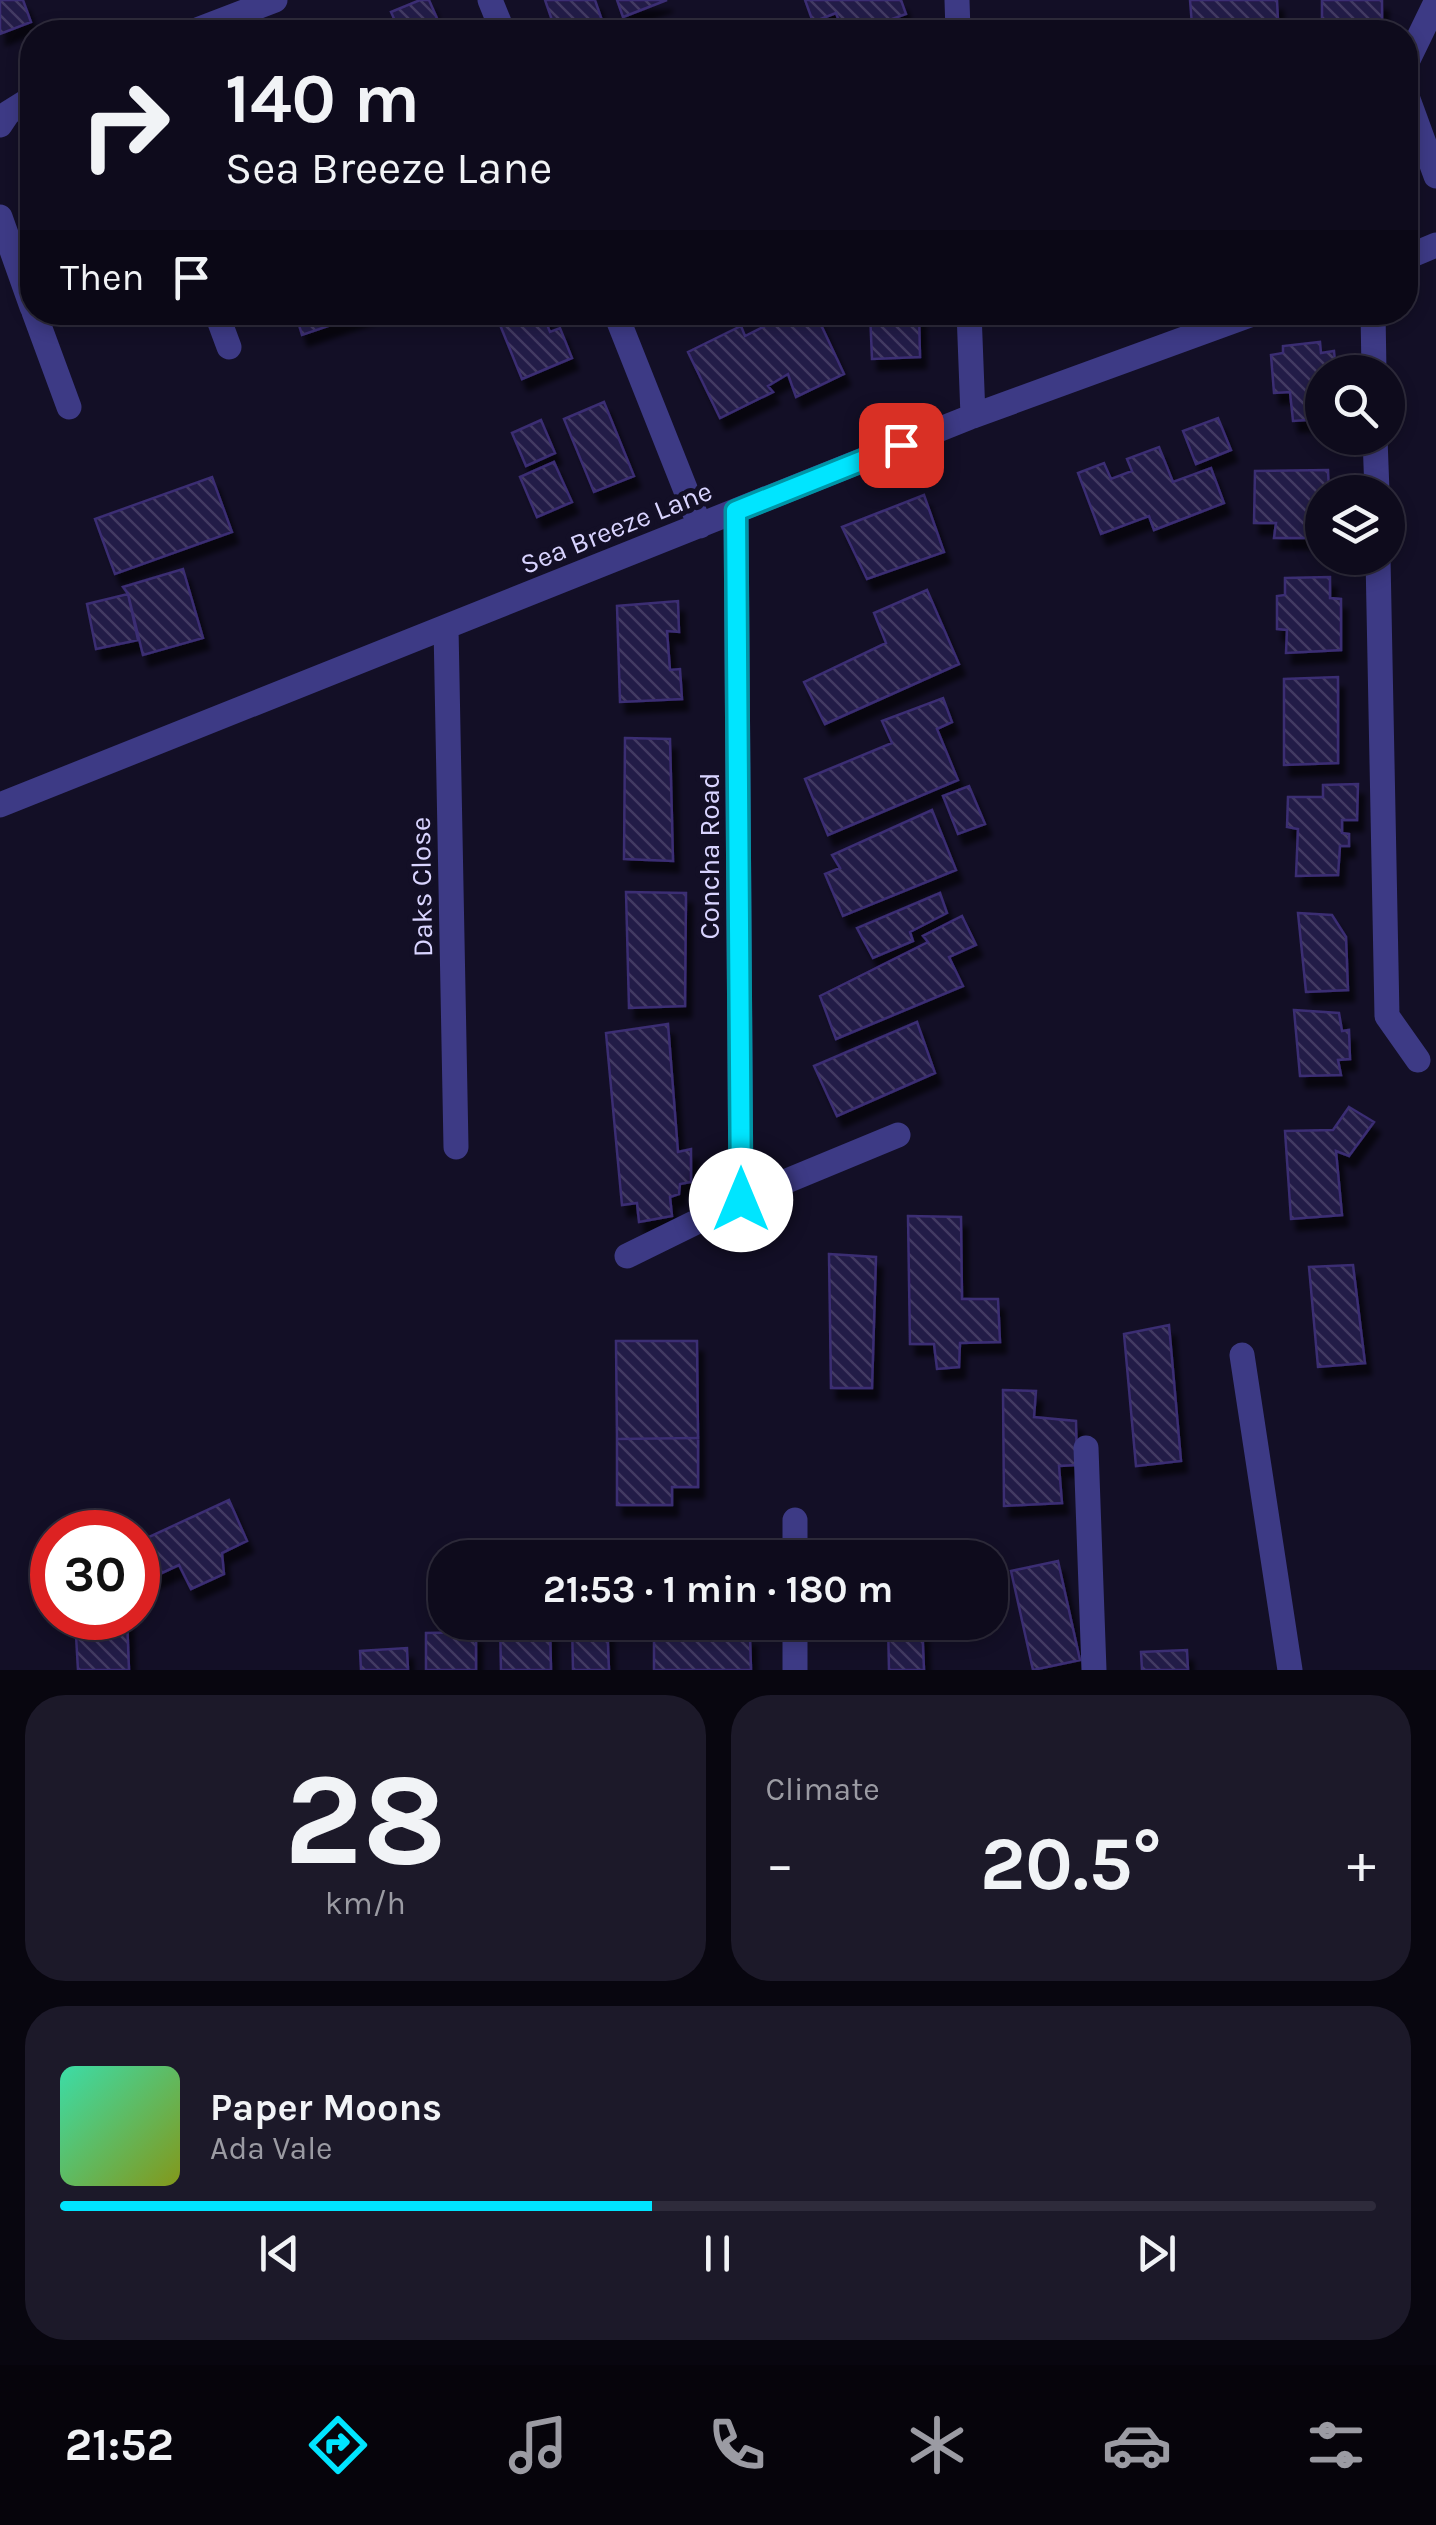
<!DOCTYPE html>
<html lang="en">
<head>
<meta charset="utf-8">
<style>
  :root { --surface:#0e0b1c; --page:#1c1929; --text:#f1f3f6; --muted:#9b9ba3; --line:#2e2b3b; --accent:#00e5ff }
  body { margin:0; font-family:Karla,sans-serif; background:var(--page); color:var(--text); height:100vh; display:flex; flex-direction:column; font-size:38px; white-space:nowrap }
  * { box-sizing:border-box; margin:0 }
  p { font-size:32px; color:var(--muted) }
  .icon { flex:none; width:55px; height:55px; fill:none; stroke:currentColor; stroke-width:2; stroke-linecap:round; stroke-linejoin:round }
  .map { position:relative; height:1670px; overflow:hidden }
  .side { display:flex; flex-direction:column; gap:25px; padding:25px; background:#08060f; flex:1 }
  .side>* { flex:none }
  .banner { position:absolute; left:20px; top:20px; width:1398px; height:305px; border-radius:40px; box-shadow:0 5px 15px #0003,0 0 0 2px var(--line); background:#0e0b1c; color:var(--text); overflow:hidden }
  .fabs { position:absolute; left:1305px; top:355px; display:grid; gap:20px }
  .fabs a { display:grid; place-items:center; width:100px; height:100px; border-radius:50%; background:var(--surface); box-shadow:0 5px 15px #0003,0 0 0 2px var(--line); font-size:50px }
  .speed { position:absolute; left:30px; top:1510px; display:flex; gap:20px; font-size:50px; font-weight:700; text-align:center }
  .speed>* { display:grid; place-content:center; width:130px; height:130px; border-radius:50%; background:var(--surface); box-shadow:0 5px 15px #0003,0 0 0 2px var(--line); line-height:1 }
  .speed .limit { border:15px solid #d22; background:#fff; color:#111 }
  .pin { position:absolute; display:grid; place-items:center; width:85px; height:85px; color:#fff; margin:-42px; border-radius:20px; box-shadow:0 5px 15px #0006 }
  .me { position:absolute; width:110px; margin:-55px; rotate:0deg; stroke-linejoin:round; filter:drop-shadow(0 0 8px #0008) }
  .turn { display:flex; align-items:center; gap:35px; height:210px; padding:0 40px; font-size:45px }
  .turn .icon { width:130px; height:130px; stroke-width:2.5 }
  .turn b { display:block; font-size:70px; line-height:85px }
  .then { display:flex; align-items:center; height:95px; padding:0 40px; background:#0003; gap:20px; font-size:38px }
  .big { font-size:75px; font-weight:700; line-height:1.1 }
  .side .card { flex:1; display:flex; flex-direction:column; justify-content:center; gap:15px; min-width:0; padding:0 35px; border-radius:40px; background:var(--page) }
  .side .dial { align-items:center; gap:0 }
  .dial b { font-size:130px; line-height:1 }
  .song { display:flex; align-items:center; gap:30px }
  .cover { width:120px; height:120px; border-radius:15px; background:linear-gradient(135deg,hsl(160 70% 55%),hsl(70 70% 35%)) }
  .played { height:10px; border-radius:5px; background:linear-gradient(90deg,var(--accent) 45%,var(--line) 45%) }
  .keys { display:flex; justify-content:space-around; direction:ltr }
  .heat { display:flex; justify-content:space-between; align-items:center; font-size:55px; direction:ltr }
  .side .tiles { flex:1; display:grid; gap:25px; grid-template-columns:1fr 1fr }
  .card:last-child { grid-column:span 2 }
  .trip { position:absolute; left:428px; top:1540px; width:580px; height:100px; border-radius:40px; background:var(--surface); box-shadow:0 5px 15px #0003,0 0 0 2px var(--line); font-weight:700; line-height:100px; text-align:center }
  .menu { display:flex; height:160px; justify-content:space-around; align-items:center; background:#06040b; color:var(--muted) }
  .menu .icon { width:70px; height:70px }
  .menu .selected { color:var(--accent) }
  .menu b { font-size:45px; color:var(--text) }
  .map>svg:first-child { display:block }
  .building { fill:url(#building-back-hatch); stroke:#3b2d73; stroke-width:2.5; filter:url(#shadow) }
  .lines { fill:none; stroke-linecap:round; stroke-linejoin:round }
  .minor { stroke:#3d3a85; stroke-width:25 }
  .route-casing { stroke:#0095a6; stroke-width:25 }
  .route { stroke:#00e5ff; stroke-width:18 }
  .labels { text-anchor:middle; stroke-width:10; stroke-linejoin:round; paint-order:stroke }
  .street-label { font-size:28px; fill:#d9d4ff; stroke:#130f26 }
</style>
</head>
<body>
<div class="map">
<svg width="1436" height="1670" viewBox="0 0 1436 1670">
  <defs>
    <pattern id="building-back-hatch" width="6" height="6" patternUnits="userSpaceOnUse" patternTransform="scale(2.5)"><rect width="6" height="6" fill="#241b47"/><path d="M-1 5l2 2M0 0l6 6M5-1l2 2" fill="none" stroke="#433b63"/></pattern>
    <filter id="shadow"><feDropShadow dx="6" dy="11" stdDeviation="2.5" flood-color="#0009"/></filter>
  </defs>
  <rect width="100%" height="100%" fill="#130f26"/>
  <path class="building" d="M 0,0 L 23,0 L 31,22 L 0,34 Z
    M 420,0 L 429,0 L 443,32 L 400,32 L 391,12 Z
    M 545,0 L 595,0 L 606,32 L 556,32 Z
    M 617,0 L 667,0 L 623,17 Z
    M 805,0 L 901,0 L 906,14 L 856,32 L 843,32 L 836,13 L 813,22 Z
    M 1190,0 L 1277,0 L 1278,21 L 1192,25 Z
    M 1322,0 L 1382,0 L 1382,22 L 1322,23 Z
    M 295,312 L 369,312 L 302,335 Z
    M 520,312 L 542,312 L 550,332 L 560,328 L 572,358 L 522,379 L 498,320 Z
    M 776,312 L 815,312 L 844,374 L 796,397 L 788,374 L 768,386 L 773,392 L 720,418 L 688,352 L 741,326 L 745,336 L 779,319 Z
    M 870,312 L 919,312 L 920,357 L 872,359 Z
    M 1320,342 L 1321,353 L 1334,351 L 1336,372 L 1322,372 L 1322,419 L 1293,421 L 1290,392 L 1274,393 L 1271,355 L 1283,353 L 1283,346 Z
    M 604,402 L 634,476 L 594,492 L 564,419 Z
    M 1218,418 L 1231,450 L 1196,464 L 1183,431 Z
    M 541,420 L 555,453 L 526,466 L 512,433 Z
    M 1159,447 L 1173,482 L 1211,468 L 1224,503 L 1154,530 L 1149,516 L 1101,534 L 1078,473 L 1104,463 L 1111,479 L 1132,471 L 1127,459 Z
    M 554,462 L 572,502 L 537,517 L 520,477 Z
    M 1328,470 L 1329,492 L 1322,492 L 1322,515 L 1316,515 L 1315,538 L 1274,538 L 1276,523 L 1254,523 L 1255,471 Z
    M 212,477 L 232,532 L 115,574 L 95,519 Z
    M 924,495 L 944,552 L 867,579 L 842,527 Z
    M 183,569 L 203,638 L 143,655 L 128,594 L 123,587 Z
    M 1330,577 L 1330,598 L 1341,599 L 1341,650 L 1286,653 L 1287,630 L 1277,629 L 1277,596 L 1285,595 L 1285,578 Z
    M 927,590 L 959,664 L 825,724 L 804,682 L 886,643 L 874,613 Z
    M 128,594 L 138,640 L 96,649 L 87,604 Z
    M 678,601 L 679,632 L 667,631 L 670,670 L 680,669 L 682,699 L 620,702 L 617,606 Z
    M 1338,677 L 1338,763 L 1284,765 L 1284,679 Z
    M 943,698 L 952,722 L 937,729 L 958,780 L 828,835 L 805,779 L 892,743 L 882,721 Z
    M 625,738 L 670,739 L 673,861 L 624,859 Z
    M 1358,784 L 1357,820 L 1342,820 L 1342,833 L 1349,834 L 1349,846 L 1340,846 L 1338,875 L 1296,876 L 1298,829 L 1287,827 L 1288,797 L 1323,797 L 1323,785 Z
    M 969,786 L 985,824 L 958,834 L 943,796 Z
    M 932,810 L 956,870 L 843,916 L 825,874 L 840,868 L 832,855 Z
    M 626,892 L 686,893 L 685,1006 L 629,1008 Z
    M 940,893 L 947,913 L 910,932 L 913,941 L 873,958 L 857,928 Z
    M 1298,913 L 1332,915 L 1346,937 L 1348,990 L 1306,992 Z
    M 962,916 L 976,945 L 949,957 L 963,986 L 836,1039 L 820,996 L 928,942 L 923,936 Z
    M 1294,1010 L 1339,1013 L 1342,1031 L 1349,1030 L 1350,1059 L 1338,1060 L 1341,1075 L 1300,1076 Z
    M 917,1022 L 935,1073 L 837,1116 L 814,1066 Z
    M 668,1024 L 678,1152 L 691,1149 L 691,1182 L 680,1184 L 679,1194 L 670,1197 L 672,1216 L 639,1222 L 637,1203 L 622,1205 L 606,1033 Z
    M 1349,1107 L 1374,1122 L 1349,1156 L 1336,1151 L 1342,1215 L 1291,1219 L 1285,1131 L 1333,1130 Z
    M 908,1216 L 961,1217 L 962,1299 L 998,1299 L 1000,1342 L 960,1343 L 959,1367 L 937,1369 L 934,1344 L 910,1344 Z
    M 829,1254 L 876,1257 L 872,1388 L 831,1388 Z
    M 1353,1265 L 1365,1363 L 1318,1367 L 1309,1267 Z
    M 1169,1325 L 1181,1461 L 1136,1466 L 1124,1334 Z
    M 616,1341 L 697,1341 L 698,1438 L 617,1439 Z
    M 1003,1390 L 1036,1391 L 1034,1417 L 1076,1421 L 1077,1465 L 1059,1466 L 1062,1503 L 1004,1506 Z
    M 698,1438 L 698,1487 L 672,1487 L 672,1505 L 617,1505 L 617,1439 Z
    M 229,1500 L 247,1541 L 222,1553 L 224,1574 L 191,1589 L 179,1565 L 149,1579 L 138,1554 L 138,1542 Z
    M 744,1549 L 744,1558 L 620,1558 L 620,1555 Z
    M 1058,1561 L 1080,1660 L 1033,1670 L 1011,1571 Z
    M 75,1618 L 127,1618 L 129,1670 L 78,1670 Z
    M 500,1622 L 550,1622 L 551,1670 L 501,1670 Z
    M 572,1622 L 607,1622 L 609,1670 L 573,1670 Z
    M 922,1622 L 924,1670 L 889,1670 L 888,1623 Z
    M 476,1632 L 476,1670 L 426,1670 L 426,1633 Z
    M 750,1635 L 751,1670 L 654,1670 L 654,1638 Z
    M 407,1648 L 408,1670 L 361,1670 L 360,1651 Z
    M 1187,1650 L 1188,1670 L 1142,1670 L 1141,1652 Z"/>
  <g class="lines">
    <path class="minor" d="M 490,0 L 503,32
      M 957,0 L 958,32
      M 192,32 L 275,0
      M 1405,66 L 1436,2
      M 1405,91 L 1436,176
      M 0,125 L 8,113 L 32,98
      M 0,217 L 32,307
      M 1405,258 L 1436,245
      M 34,312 L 69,407
      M 216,312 L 229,347
      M 615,312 L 700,526
      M 969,312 L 973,416
      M 1373,312 L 1374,372
      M 1375,438 L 1377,492
      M 736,511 L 741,1200
      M 1378,558 L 1387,1016 L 1418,1060
      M 446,627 L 456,1147
      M 0,805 L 973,416 L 1258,312
      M 627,1256 L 741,1200 L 898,1135
      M 1242,1355 L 1290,1670
      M 1086,1448 L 1094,1670
      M 795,1520 L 795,1558
      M 795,1622 L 795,1670"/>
  </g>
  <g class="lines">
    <g class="route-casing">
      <path id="route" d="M 741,1200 L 736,511 L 901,445"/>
    </g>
    <use href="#route" class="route"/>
  </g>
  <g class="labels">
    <g class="street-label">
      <text transform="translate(616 527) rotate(-22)" y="10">Sea Breeze Lane</text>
      <text transform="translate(709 856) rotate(-90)" y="10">Concha Road</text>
      <text transform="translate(421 887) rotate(-91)" y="10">Daks Close</text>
    </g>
  </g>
</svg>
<div class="fabs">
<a><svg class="icon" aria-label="search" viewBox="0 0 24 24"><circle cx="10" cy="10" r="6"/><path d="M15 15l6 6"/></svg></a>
<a><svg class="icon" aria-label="layers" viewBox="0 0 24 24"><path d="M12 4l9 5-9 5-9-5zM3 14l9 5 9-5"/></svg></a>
</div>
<div class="speed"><div class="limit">30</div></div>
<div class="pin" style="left:901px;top:445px;background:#d93025"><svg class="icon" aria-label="arrive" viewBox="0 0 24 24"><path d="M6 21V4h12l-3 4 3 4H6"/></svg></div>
<svg class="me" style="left:741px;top:1200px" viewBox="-20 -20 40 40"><circle r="19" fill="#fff"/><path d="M0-13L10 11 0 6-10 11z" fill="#00e5ff"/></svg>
<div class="trip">21:53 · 1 min · 180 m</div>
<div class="banner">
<div class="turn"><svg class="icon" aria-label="right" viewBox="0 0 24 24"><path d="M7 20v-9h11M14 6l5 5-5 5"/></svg><div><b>140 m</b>Sea Breeze Lane</div></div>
<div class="then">Then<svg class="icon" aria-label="arrive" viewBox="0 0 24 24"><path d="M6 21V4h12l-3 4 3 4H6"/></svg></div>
</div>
</div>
<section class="side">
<div class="tiles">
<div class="card dial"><b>28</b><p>km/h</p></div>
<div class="card"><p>Climate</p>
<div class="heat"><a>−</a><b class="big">20.5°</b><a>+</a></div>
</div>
<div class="card">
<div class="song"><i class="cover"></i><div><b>Paper Moons</b><p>Ada Vale</p></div></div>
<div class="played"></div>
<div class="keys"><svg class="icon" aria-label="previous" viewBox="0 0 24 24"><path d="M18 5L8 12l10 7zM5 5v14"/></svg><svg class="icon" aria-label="pause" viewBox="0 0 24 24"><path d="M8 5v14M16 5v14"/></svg><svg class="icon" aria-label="next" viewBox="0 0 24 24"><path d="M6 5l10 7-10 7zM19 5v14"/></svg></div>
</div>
</div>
</section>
<nav class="menu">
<b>21:52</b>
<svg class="icon selected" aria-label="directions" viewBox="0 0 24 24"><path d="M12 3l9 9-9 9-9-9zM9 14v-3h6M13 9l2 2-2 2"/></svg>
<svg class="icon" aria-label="music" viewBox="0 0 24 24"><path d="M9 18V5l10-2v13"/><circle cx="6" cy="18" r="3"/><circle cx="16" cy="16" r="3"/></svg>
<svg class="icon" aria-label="phone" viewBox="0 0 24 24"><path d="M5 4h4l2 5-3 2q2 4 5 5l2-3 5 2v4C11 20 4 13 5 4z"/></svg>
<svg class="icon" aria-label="climate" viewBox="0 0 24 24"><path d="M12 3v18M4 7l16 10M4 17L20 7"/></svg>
<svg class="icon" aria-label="car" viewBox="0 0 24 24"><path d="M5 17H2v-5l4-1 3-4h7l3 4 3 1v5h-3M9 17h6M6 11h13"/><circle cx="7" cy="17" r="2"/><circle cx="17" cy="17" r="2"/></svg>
<svg class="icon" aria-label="filters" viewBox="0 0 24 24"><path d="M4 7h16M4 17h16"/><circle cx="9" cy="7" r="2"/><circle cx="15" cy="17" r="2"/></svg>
</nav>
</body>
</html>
